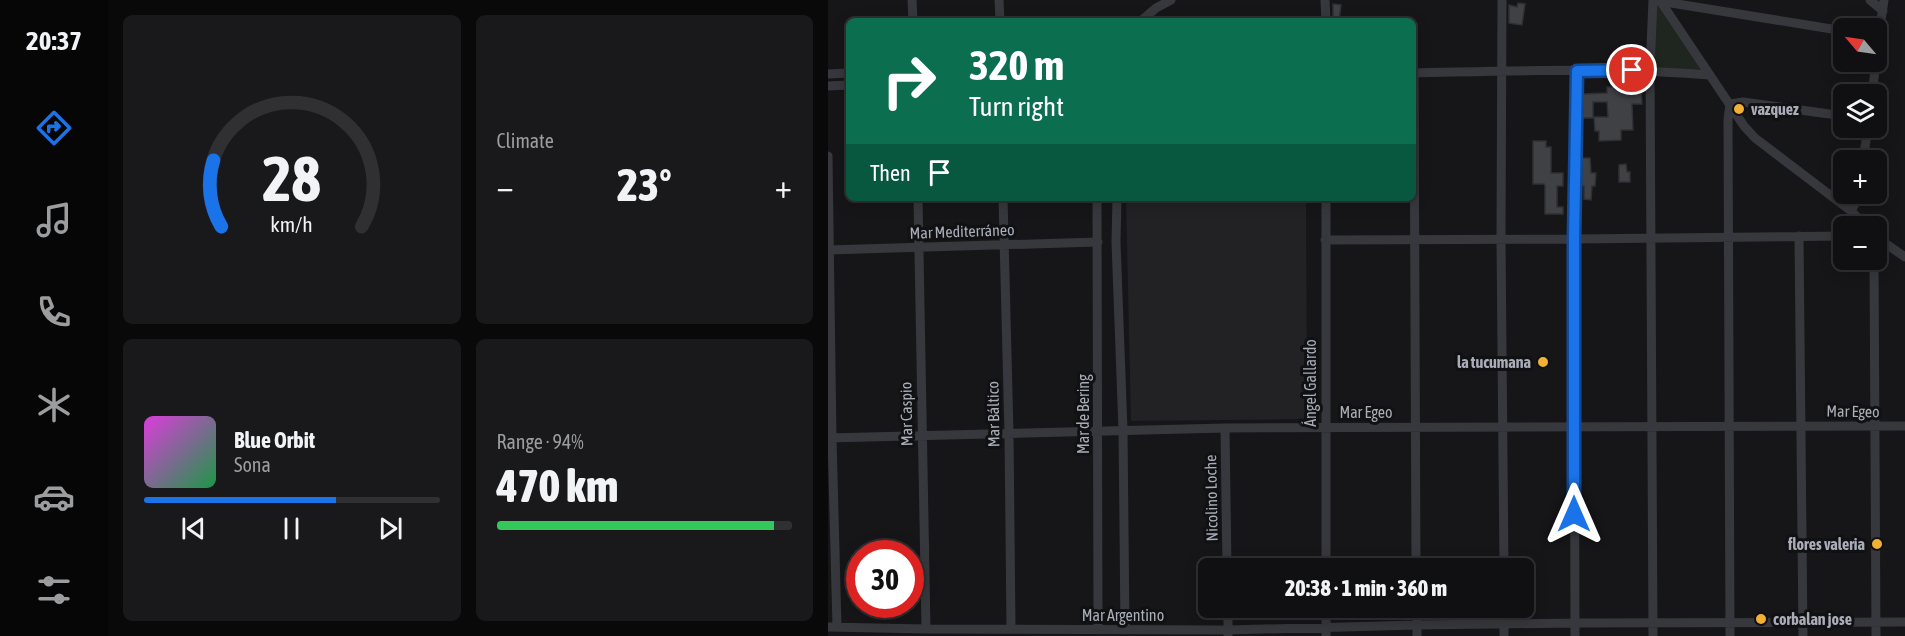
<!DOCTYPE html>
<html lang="en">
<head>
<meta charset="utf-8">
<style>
  :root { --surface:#101012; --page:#19191b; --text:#f1f3f6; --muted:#9c9d9f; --line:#303032; --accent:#1a73e8 }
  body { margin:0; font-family:"Asap Condensed",sans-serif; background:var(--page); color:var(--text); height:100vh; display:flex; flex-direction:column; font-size:22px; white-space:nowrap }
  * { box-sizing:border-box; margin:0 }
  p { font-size:20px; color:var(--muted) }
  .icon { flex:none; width:33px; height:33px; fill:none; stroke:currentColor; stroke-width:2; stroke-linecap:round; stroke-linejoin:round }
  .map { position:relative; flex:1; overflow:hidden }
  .sheet { display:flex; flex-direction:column; gap:15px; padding:15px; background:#09090a; width:720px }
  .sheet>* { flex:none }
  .top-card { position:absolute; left:18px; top:18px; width:570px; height:183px; border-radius:9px; box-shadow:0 3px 15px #0003,0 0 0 2px var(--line); background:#0b6e4f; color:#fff; overflow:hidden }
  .needle { width:39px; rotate:299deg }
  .controls { position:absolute; left:1005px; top:18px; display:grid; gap:12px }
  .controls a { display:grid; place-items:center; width:54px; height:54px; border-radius:9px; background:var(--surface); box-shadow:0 3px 15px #0003,0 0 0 2px var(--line); font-size:30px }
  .speed { position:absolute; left:18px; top:540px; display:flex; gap:12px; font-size:30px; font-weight:700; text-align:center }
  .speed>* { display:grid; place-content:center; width:78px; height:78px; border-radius:50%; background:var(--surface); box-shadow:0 3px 15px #0003,0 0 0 2px var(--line); line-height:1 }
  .speed .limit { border:9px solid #d22; background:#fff; color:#111 }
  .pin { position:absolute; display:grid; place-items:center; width:51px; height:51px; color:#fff; margin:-26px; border:3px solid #fff; border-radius:50%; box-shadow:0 2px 6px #0007 }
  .me { position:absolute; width:66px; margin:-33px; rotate:0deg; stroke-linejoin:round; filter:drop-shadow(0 0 4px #0008) }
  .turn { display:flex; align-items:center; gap:21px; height:126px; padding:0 24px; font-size:27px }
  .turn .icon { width:78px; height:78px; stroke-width:2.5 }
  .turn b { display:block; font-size:42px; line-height:51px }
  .then { display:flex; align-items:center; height:57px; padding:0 24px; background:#0003; gap:12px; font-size:22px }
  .big { font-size:45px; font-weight:800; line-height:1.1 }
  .sheet .tile { flex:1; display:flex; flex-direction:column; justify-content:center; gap:9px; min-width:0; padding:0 21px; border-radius:9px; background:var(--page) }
  .sheet .dial { align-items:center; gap:0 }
  .dial svg { height:156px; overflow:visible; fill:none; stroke:var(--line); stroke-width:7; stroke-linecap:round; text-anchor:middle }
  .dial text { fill:var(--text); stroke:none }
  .song { display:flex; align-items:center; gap:18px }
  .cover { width:72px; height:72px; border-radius:9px; background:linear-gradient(135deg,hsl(300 70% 55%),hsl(140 70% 35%)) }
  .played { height:6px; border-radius:3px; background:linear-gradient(90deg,var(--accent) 65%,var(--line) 65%) }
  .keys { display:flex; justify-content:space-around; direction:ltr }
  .heat { display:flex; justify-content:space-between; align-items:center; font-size:33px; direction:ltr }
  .charge { height:9px; border-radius:4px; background:linear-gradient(90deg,#34c759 94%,var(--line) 0) }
  .sheet .tiles { flex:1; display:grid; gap:15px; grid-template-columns:repeat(2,1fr) }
  .trip { position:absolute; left:370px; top:558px; width:336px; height:60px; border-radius:9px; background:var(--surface); box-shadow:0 3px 15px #0003,0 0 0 2px var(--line); font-weight:800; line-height:60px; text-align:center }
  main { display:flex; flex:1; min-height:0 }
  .menu { display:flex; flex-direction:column; width:108px; justify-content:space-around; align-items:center; background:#060607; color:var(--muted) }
  .menu .icon { width:42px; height:42px }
  .menu .active { color:var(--accent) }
  .menu b { font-size:27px; color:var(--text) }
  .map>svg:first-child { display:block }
  .built { fill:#222225 }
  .green { fill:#1e261f }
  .building { fill:#404145; stroke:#303034; stroke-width:1.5 }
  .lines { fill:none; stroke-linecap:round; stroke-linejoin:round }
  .minor { stroke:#37383d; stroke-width:9 }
  .route-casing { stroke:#114b97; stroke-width:15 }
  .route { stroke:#1a73e8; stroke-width:10 }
  .poi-dot { fill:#f2b134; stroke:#111113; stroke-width:2 }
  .labels { text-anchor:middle; stroke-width:6; stroke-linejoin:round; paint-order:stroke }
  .poi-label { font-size:16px; font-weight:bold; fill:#a8adb8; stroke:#111113; text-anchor:start }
  .street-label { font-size:16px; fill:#a8adb8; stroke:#111113 }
</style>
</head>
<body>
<main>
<nav class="menu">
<b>20:37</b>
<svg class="icon active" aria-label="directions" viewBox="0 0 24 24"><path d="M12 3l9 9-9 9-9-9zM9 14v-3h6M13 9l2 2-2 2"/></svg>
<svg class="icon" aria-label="music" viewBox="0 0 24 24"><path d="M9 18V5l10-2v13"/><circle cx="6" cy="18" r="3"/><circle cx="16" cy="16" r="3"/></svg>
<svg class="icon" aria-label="phone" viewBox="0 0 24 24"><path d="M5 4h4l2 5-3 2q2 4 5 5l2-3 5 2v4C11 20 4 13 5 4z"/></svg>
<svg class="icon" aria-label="climate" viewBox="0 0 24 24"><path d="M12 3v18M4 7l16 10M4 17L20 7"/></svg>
<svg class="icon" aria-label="car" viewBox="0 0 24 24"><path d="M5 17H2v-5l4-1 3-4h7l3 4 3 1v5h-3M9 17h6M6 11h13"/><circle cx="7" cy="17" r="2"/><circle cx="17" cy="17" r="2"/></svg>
<svg class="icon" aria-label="filters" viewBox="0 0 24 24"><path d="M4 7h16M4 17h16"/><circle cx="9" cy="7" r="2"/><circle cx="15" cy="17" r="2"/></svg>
</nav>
<section class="sheet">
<div class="tiles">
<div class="tile dial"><svg viewBox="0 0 100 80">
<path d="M14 69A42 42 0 1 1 86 69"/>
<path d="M14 69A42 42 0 0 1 10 35" stroke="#1a73e8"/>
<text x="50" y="56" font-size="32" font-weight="700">28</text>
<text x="50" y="72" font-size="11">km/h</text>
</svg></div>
<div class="tile"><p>Climate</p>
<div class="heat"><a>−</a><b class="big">23°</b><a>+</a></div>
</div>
<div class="tile">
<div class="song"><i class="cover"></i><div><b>Blue Orbit</b><p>Sona</p></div></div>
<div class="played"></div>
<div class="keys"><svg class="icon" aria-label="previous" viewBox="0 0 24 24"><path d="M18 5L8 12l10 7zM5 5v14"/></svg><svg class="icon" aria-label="pause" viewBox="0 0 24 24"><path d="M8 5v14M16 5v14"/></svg><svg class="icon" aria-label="next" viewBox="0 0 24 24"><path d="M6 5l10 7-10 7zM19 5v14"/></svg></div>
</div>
<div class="tile"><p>Range · 94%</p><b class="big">470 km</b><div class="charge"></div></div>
</div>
</section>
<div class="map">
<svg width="1077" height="636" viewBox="0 0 1077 636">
  <rect width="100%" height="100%" fill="#161618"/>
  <path class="built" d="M 298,198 L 478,198 L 479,419 L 303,421 Z"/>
  <path class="green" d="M 828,0 L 881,74 L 824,69 Z"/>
  <path class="building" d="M 690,3 L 697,4 L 694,25 L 681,23 L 681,5 L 689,7 Z
    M 505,4 L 513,5 L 511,21 L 505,21 Z
    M 813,86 L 814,104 L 804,104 L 805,130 L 793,130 L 793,140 L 771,141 L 771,131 L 767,131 L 766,117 L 780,117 L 779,102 L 765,102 L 765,118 L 755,118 L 755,94 L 779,93 L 779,87 Z
    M 705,141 L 718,141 L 718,147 L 723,147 L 723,173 L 735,173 L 735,186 L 729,186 L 729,207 L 735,207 L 735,214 L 717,214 L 717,186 L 716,184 L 705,184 Z
    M 754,158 L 762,158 L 763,173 L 768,173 L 767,186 L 764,186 L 763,200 L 756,199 L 756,186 L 754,186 Z
    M 798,164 L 799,172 L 802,172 L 802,182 L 791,182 L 791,165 Z"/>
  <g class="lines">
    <path class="minor" d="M 84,0 L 85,21
      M 171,0 L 172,21
      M 497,0 L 498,21
      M 674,0 L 673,239 L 676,568
      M 825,0 L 822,70 L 825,636
      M 1042,0 L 1055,11
      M 831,1 L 1016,31
      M 833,2 L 916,126 L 927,138 L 1023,211 L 1038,226
      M 313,21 L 328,8 L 343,0
      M 1048,54 L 1056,0
      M 585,73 C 684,71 784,67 882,75
      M 586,73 L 588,568
      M 0,74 L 21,73
      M 0,86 L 21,85
      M 1044,94 L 1048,62
      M 0,156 L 4,438 L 9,627
      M 1035,160 L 1040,128
      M 90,198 L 98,629
      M 175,198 L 181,433 L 183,629
      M 269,198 L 270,630
      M 289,198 L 288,242 L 295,430 L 297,630
      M 498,198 L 498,568
      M 1023,211 L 1028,202 L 1029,194
      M 971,236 L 975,636
      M 1048,237 L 1077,257
      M 497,240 L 746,239 L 1016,236
      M 0,250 L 270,242
      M 1046,260 L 1048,636
      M 397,428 L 399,568
      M 0,438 L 397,428 L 1077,426
      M 400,608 L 400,636
      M 498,608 L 498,636
      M 589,608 L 589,636
      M 676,608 L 676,636
      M 0,627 L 98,629 L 400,630 L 589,625 L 747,623 L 1077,622
      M 747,636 L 746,239 L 749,71
      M 902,636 L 900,119 L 902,104 L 915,102 L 1016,116"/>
  </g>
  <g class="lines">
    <g class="route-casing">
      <path id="route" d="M 746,514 L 746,239 L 749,71 L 804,70"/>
    </g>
    <use href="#route" class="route"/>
  </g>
  <g class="poi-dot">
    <circle cx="911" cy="109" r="6"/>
    <circle cx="715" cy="362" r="6"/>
    <circle cx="1049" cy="544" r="6"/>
    <circle cx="933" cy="619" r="6"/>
  </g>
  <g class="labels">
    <g class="poi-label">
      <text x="923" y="115">vazquez</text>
      <text x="703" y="368" text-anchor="end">la tucumana</text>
      <text x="1037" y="550" text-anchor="end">flores valeria</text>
      <text x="945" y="625">corbalan jose</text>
    </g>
    <g class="street-label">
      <text transform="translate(134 231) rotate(-2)" y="6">Mar Mediterráneo</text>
      <text transform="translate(482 383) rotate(-90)" y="6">Ángel Gallardo</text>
      <text transform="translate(1025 411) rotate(1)" y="6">Mar Egeo</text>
      <text x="538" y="418">Mar Egeo</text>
      <text transform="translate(78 414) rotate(-91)" y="6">Mar Caspio</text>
      <text transform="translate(165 414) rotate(-91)" y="6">Mar Báltico</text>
      <text transform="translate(255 414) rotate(-90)" y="6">Mar de Bering</text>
      <text transform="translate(383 498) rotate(-91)" y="6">Nicolino Loche</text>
      <text x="295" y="621">Mar Argentino</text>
    </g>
  </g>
</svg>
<div class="controls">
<a><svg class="needle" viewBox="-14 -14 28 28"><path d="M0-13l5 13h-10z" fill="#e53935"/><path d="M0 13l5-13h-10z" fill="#9c9d9f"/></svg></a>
<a><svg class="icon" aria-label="layers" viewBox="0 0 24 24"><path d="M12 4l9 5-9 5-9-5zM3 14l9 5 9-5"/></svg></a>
<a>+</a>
<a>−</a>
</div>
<div class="speed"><div class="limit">30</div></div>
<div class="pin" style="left:804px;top:70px;background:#d93025"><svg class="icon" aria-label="arrive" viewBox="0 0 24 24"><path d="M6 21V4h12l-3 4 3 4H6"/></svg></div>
<svg class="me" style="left:746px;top:514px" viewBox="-20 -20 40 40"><path d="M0-17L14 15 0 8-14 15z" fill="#1a73e8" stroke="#fff" stroke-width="4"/></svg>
<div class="trip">20:38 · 1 min · 360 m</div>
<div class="top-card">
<div class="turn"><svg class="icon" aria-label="right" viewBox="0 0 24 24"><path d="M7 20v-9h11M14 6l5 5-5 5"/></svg><div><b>320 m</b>Turn right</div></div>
<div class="then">Then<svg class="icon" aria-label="arrive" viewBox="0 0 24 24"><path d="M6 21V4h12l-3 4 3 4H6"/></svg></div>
</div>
</div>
</main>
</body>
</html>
